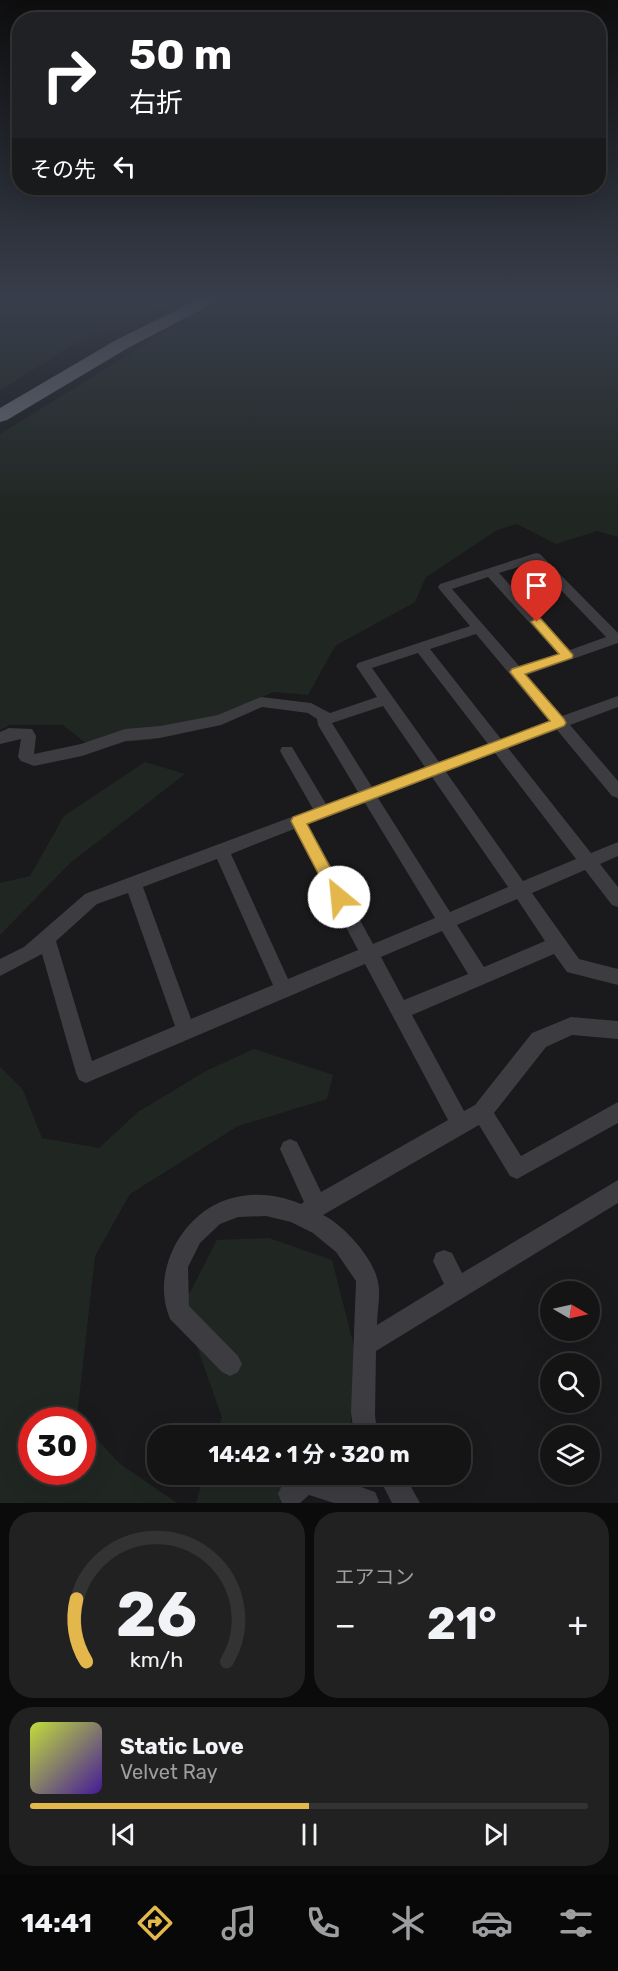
<!DOCTYPE html>
<html lang="ja">
<head>
<meta charset="utf-8">
<style>
  :root { --surface:#141415; --page:#212122; --text:#f1f3f6; --muted:#9d9ea0; --line:#333334; --accent:#e3b74c }
  body { margin:0; font-family:Rubik,"Noto Sans JP",sans-serif; background:var(--page); color:var(--text); height:100vh; display:flex; flex-direction:column; font-size:22px; white-space:nowrap }
  * { box-sizing:border-box; margin:0 }
  p { font-size:20px; color:var(--muted) }
  .icon { flex:none; width:33px; height:33px; fill:none; stroke:currentColor; stroke-width:2; stroke-linecap:round; stroke-linejoin:round }
  .map { position:relative; height:1503px; overflow:hidden }
  .side { display:flex; flex-direction:column; gap:9px; padding:9px; background:#0b0b0c; flex:1 }
  .side>* { flex:none }
  .guide { position:absolute; left:12px; top:12px; width:594px; height:183px; border-radius:24px; box-shadow:0 6px 24px #0002,0 0 0 2px var(--line); background:#202124; color:#fff; overflow:hidden }
  .needle { width:39px; rotate:99deg }
  .buttons { position:absolute; left:540px; top:1281px; display:grid; gap:12px }
  .buttons a { display:grid; place-items:center; width:60px; height:60px; border-radius:50%; background:var(--surface); box-shadow:0 6px 24px #0002,0 0 0 2px var(--line); font-size:30px }
  .speed { position:absolute; left:18px; top:1407px; display:flex; gap:12px; font-size:30px; font-weight:700; text-align:center }
  .speed>* { display:grid; place-content:center; width:78px; height:78px; border-radius:50%; background:var(--surface); box-shadow:0 6px 24px #0002,0 0 0 2px var(--line); line-height:1 }
  .speed .limit { border:9px solid #d22; background:#fff; color:#111 }
  .pin { position:absolute; display:grid; place-items:center; width:51px; height:51px; color:#fff; margin:-62px -26px; border-radius:50% 50% 50% 0; rotate:-45deg; box-shadow:0 0 6px #0007 }
  .pin .icon { rotate:45deg }
  .me { position:absolute; width:66px; margin:-33px; rotate:332deg; stroke-linejoin:round; filter:drop-shadow(0 0 4px #0008) }
  .turn { display:flex; align-items:center; gap:21px; height:126px; padding:0 18px; font-size:27px }
  .turn .icon { width:78px; height:78px; stroke-width:2.5 }
  .turn b { display:block; font-size:42px; line-height:51px }
  .then { display:flex; align-items:center; height:57px; padding:0 18px; background:#0003; gap:12px; font-size:22px }
  .big { font-size:45px; font-weight:700; line-height:1.1 }
  .side .card { flex:1; display:flex; flex-direction:column; justify-content:center; gap:9px; min-width:0; padding:0 21px; border-radius:24px; background:var(--page) }
  .side .dial { align-items:center; gap:0 }
  .dial svg { height:156px; overflow:visible; fill:none; stroke:var(--line); stroke-width:7; stroke-linecap:round; text-anchor:middle }
  .dial text { fill:var(--text); stroke:none }
  .song { display:flex; align-items:center; gap:18px }
  .cover { width:72px; height:72px; border-radius:9px; background:linear-gradient(135deg,hsl(70 70% 55%),hsl(260 70% 35%)) }
  .played { height:6px; border-radius:3px; background:linear-gradient(90deg,var(--accent) 50%,var(--line) 50%) }
  .keys { display:flex; justify-content:space-around; direction:ltr }
  .heat { display:flex; justify-content:space-between; align-items:center; font-size:33px; direction:ltr }
  .side .tiles { flex:1; display:grid; gap:9px; grid-template-columns:1fr 1fr }
  .card:last-child { grid-column:span 2 }
  .trip { position:absolute; left:147px; top:1425px; width:324px; height:60px; border-radius:24px; background:var(--surface); box-shadow:0 6px 24px #0002,0 0 0 2px var(--line); font-weight:700; line-height:60px; text-align:center }
  .tabs { display:flex; height:96px; justify-content:space-around; align-items:center; background:#080808; color:var(--muted) }
  .tabs .icon { width:42px; height:42px }
  .tabs .on { color:var(--accent) }
  .tabs b { font-size:27px; color:var(--text) }
  .map>svg:first-child { display:block }
  .green { fill:#202722 }
  .lines { fill:none; stroke-linecap:round; stroke-linejoin:round }
  .street { fill:#3c3c41; fill-rule:evenodd }
  .highway { fill:#686a71; fill-rule:evenodd }
  .route { fill:#e3b74c; stroke:#947731; stroke-width:1.5 }
</style>
</head>
<body>
<div class="map">
<svg width="618" height="1503" viewBox="0 0 618 1503">
  <rect width="100%" height="100%" fill="#1a1a1c"/>
  <path class="green" d="M 0,301 L 177,301 L 124,325 L 80,340 L 0,391 Z
    M 225,301 L 587,301 L 618,303 L 618,537 L 597,531 L 556,544 L 517,524 L 497,530 L 426,577 L 415,602 L 335,646 L 308,695 L 273,692 L 211,721 L 195,722 L 151,740 L 87,744 L 63,725 L 10,725 L 0,730 L 0,434 L 170,329 L 210,306 Z
    M 145,762 L 185,774 L 70,863 L 0,935 L 0,883 L 30,876 L 64,816 Z
    M 254,1049 L 333,1075 L 327,1099 L 238,1126 L 130,1194 L 95,1256 L 77,1417 L 79,1420 L 32,1420 L 32,1472 L 82,1472 L 83,1424 L 120,1464 L 177,1503 L 0,1503 L 0,1067 L 23,1090 L 42,1138 L 99,1148 L 138,1112 L 206,1071 Z
    M 269,1238 L 332,1260 L 358,1362 L 349,1435 L 216,1435 L 222,1418 L 183,1306 L 217,1240 Z
    M 204,1475 L 321,1475 L 293,1503 L 196,1503 Z"/>
  <g class="lines">
    <path class="street" d="M 536,553 L 540,554 L 618,633 L 618,643 L 527,675 L 562,716 L 618,696 L 618,707 L 570,725 L 618,781 L 618,798 L 612,796 L 557,730 L 508,748 L 591,853 L 618,842 L 618,856 L 600,864 L 618,887 L 618,907 L 612,905 L 585,870 L 532,893 L 579,959 L 618,969 L 618,985 L 567,972 L 554,954 L 412,1015 L 464,1111 L 475,1105 L 532,1033 L 571,1017 L 618,1021 L 618,1039 L 572,1035 L 546,1047 L 494,1113 L 521,1156 L 618,1102 L 618,1123 L 517,1179 L 510,1176 L 479,1125 L 323,1215 C 344,1225 374,1259 378,1282 C 381,1296 377,1311 377,1325 L 444,1284 L 433,1261 L 436,1253 L 444,1250 L 452,1253 L 462,1273 L 618,1180 L 618,1203 L 376,1351 L 375,1416 L 378,1436 L 354,1436 L 351,1412 L 356,1281 L 336,1252 L 313,1233 L 291,1222 L 266,1216 L 238,1217 L 220,1224 L 200,1243 L 188,1267 L 189,1306 L 238,1356 L 242,1364 L 238,1372 L 230,1376 L 222,1372 L 170,1319 C 160,1295 163,1270 174,1247 C 200,1198 250,1183 301,1204 L 304,1202 L 280,1149 L 283,1142 L 290,1139 L 297,1142 L 321,1192 L 448,1120 L 365,964 L 86,1083 L 79,1080 L 76,1073 L 42,954 L 0,976 L 0,959 L 24,947 L 85,894 L 313,809 L 280,751 L 282,747 L 292,747 L 326,804 L 358,792 L 318,725 L 317,719 L 308,713 L 262,707 L 221,725 L 160,738 L 126,741 L 82,756 L 34,766 L 21,761 L 18,757 L 21,739 L 0,744 L 0,732 L 9,728 L 32,729 L 36,736 L 34,754 L 81,744 L 125,729 L 160,726 L 218,715 L 261,697 L 311,703 L 330,713 L 377,697 L 356,666 L 358,663 L 470,626 L 440,590 L 438,587 L 440,584 ZM 534,562 L 606,637 L 570,650 L 499,573 ZM 488,577 L 558,654 L 520,667 L 452,589 ZM 476,634 L 549,721 L 501,739 L 430,649 ZM 418,653 L 488,744 L 439,762 L 372,668 ZM 383,706 L 425,767 L 372,787 L 332,723 ZM 495,753 L 576,859 L 523,881 L 446,772 ZM 432,777 L 508,887 L 450,912 L 378,798 ZM 365,803 L 435,918 L 373,944 L 308,824 ZM 294,829 L 358,950 L 288,979 L 231,854 ZM 217,859 L 273,985 L 191,1019 L 143,887 ZM 128,893 L 175,1026 L 92,1061 L 56,941 L 97,904 ZM 517,899 L 545,941 L 484,967 L 457,925 ZM 442,931 L 468,974 L 404,1000 L 381,957 Z
      M 294,1474 L 325,1474 L 375,1492 L 379,1501 L 378,1503 L 334,1503 L 309,1495 L 300,1503 L 282,1503 L 278,1494 L 282,1485 Z
      M 377,1474 L 404,1474 L 420,1503 L 392,1503 Z"/>
    <path class="highway" d="M 195,301 L 214,301 L 212,304 L 128,348 L 7,420 L 0,422 L 0,408 L 116,340 Z"/>
  </g>
  <linearGradient id="sky" x2="0" y2="1"><stop stop-color="#0e0e0f"/><stop offset="0.59" stop-color="#383e4b"/><stop offset="1" stop-color="#383e4b" stop-opacity="0"/></linearGradient>
  <rect width="618" height="511" fill="url(#sky)"/>
  <path class="route" d="M 537,618 L 541,619 L 573,655 L 572,658 L 525,674 L 564,719 L 566,723 L 564,726 L 307,824 L 346,897 L 344,902 L 339,904 L 333,902 L 291,821 L 293,817 L 550,721 L 510,672 L 512,669 L 559,654 L 531,622 Z"/>
</svg>
<div class="buttons">
<a><svg class="needle" viewBox="-14 -14 28 28"><path d="M0-13l5 13h-10z" fill="#e53935"/><path d="M0 13l5-13h-10z" fill="#9d9ea0"/></svg></a>
<a><svg class="icon" aria-label="search" viewBox="0 0 24 24"><circle cx="10" cy="10" r="6"/><path d="M15 15l6 6"/></svg></a>
<a><svg class="icon" aria-label="layers" viewBox="0 0 24 24"><path d="M12 4l9 5-9 5-9-5zM3 14l9 5 9-5"/></svg></a>
</div>
<div class="speed"><div class="limit">30</div></div>
<div class="pin" style="left:537px;top:622px;background:#d93025"><svg class="icon" aria-label="arrive" viewBox="0 0 24 24"><path d="M6 21V4h12l-3 4 3 4H6"/></svg></div>
<svg class="me" style="left:339px;top:897px" viewBox="-20 -20 40 40"><circle r="19" fill="#fff"/><path d="M0-13L10 11 0 6-10 11z" fill="#e3b74c"/></svg>
<div class="trip">14:42 · 1 分 · 320 m</div>
<div class="guide">
<div class="turn"><svg class="icon" aria-label="right" viewBox="0 0 24 24"><path d="M7 20v-9h11M14 6l5 5-5 5"/></svg><div><b>50 m</b>右折</div></div>
<div class="then">その先<svg class="icon" aria-label="left" viewBox="0 0 24 24"><path d="M17 20v-9H6M10 6l-5 5 5 5"/></svg></div>
</div>
</div>
<section class="side">
<div class="tiles">
<div class="card dial"><svg viewBox="0 0 100 80">
<path d="M14 69A42 42 0 1 1 86 69"/>
<path d="M14 69A42 42 0 0 1 9 37" stroke="#e3b74c"/>
<text x="50" y="56" font-size="32" font-weight="700">26</text>
<text x="50" y="72" font-size="11">km/h</text>
</svg></div>
<div class="card"><p>エアコン</p>
<div class="heat"><a>−</a><b class="big">21°</b><a>+</a></div>
</div>
<div class="card">
<div class="song"><i class="cover"></i><div><b>Static Love</b><p>Velvet Ray</p></div></div>
<div class="played"></div>
<div class="keys"><svg class="icon" aria-label="previous" viewBox="0 0 24 24"><path d="M18 5L8 12l10 7zM5 5v14"/></svg><svg class="icon" aria-label="pause" viewBox="0 0 24 24"><path d="M8 5v14M16 5v14"/></svg><svg class="icon" aria-label="next" viewBox="0 0 24 24"><path d="M6 5l10 7-10 7zM19 5v14"/></svg></div>
</div>
</div>
</section>
<nav class="tabs">
<b>14:41</b>
<svg class="icon on" aria-label="directions" viewBox="0 0 24 24"><path d="M12 3l9 9-9 9-9-9zM9 14v-3h6M13 9l2 2-2 2"/></svg>
<svg class="icon" aria-label="music" viewBox="0 0 24 24"><path d="M9 18V5l10-2v13"/><circle cx="6" cy="18" r="3"/><circle cx="16" cy="16" r="3"/></svg>
<svg class="icon" aria-label="phone" viewBox="0 0 24 24"><path d="M5 4h4l2 5-3 2q2 4 5 5l2-3 5 2v4C11 20 4 13 5 4z"/></svg>
<svg class="icon" aria-label="climate" viewBox="0 0 24 24"><path d="M12 3v18M4 7l16 10M4 17L20 7"/></svg>
<svg class="icon" aria-label="car" viewBox="0 0 24 24"><path d="M5 17H2v-5l4-1 3-4h7l3 4 3 1v5h-3M9 17h6M6 11h13"/><circle cx="7" cy="17" r="2"/><circle cx="17" cy="17" r="2"/></svg>
<svg class="icon" aria-label="filters" viewBox="0 0 24 24"><path d="M4 7h16M4 17h16"/><circle cx="9" cy="7" r="2"/><circle cx="15" cy="17" r="2"/></svg>
</nav>
</body>
</html>
